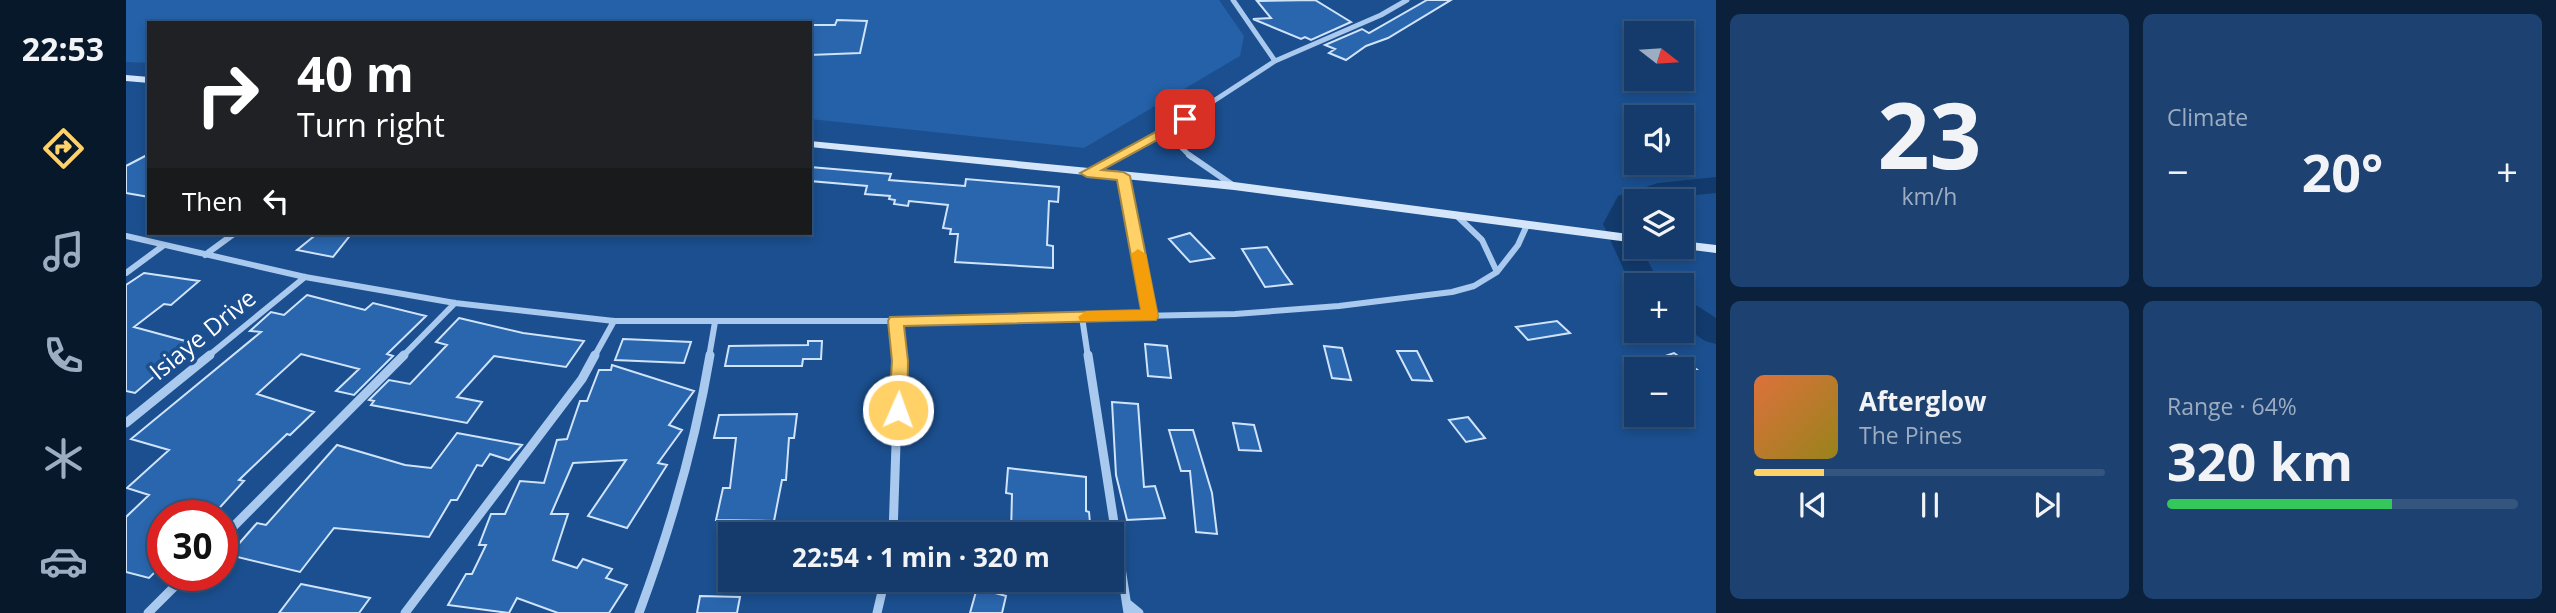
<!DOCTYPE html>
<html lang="en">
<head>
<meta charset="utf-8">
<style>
  :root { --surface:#143b6b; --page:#1d4271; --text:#f1f3f6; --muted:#9dadc1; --line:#33557e; --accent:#ffd166 }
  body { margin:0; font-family:"Open Sans",sans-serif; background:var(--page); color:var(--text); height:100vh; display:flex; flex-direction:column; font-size:26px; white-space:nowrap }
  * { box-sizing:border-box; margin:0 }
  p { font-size:23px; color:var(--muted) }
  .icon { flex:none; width:38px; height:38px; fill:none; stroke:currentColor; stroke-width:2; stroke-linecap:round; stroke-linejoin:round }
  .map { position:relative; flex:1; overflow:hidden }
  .drawer { display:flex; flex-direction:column; gap:14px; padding:14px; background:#0b203b; width:840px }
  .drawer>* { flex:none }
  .banner { position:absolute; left:21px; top:21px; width:665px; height:214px; border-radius:0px; box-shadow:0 4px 10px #0003,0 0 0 2px var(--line); background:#202124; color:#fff; overflow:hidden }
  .needle { width:46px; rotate:107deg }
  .tools { position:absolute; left:1498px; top:21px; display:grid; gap:14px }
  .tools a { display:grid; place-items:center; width:70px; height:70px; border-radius:0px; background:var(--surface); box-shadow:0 4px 10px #0003,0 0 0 2px var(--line); font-size:35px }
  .speed { position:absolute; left:21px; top:500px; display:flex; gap:14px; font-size:35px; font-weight:700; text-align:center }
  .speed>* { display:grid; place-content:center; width:91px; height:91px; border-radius:50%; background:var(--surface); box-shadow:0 4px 10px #0003,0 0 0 2px var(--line); line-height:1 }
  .speed .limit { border:10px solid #d22; background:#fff; color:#111 }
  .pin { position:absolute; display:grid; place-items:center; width:60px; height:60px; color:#fff; margin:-30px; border-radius:14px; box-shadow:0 4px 10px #0006 }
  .me { position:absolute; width:77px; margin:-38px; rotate:2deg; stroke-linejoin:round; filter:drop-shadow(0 0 5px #0008) }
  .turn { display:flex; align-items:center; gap:24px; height:147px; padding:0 35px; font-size:32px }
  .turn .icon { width:91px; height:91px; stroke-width:2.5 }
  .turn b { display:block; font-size:49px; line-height:60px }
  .then { display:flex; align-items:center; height:66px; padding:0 35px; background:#0003; gap:14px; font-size:26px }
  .big { font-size:52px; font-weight:700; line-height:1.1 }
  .drawer .widget { flex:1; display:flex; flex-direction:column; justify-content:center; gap:10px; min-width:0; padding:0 24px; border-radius:10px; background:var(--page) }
  .drawer .dial { align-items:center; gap:0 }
  .dial b { font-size:91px; line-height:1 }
  .song { display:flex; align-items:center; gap:21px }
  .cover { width:84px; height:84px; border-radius:10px; background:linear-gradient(135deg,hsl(20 70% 55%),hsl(50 70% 35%)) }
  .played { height:7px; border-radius:4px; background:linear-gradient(90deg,var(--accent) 20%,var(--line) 20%) }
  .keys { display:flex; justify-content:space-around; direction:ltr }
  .heat { display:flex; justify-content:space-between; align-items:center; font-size:38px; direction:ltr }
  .charge { height:10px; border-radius:5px; background:linear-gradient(90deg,#34c759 64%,var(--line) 0) }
  .drawer .tiles { flex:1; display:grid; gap:14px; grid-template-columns:repeat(2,1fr) }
  .trip { position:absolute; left:592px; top:522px; width:406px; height:70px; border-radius:0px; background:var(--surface); box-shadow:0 4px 10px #0003,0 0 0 2px var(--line); font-weight:700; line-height:70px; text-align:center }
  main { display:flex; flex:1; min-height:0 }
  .tabs { display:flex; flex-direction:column; width:126px; justify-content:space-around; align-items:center; background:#08182b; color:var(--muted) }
  .tabs .icon { width:49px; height:49px }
  .tabs .active { color:var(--accent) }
  .tabs b { font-size:32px; color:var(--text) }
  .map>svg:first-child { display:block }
  .green { fill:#2461a8 }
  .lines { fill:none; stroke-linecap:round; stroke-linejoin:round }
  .river { fill:#123a6d; fill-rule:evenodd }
  .building { fill:#2a66ad; stroke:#cfe3fa; stroke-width:2 }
  .service { stroke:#a9c9ee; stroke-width:5 }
  .minor-far2 { stroke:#a9c9ee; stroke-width:5 }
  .minor-far1 { stroke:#a9c9ee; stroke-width:6 }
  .minor { stroke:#a9c9ee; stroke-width:9 }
  .secondary { fill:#d6e6fa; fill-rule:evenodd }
  .route { fill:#ffd166; stroke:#a68842; stroke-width:2 }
  .slow { fill:#f59e0b }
  .labels { text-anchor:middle; stroke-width:7; stroke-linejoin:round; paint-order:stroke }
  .street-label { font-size:24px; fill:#fff; stroke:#1b4f8f }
</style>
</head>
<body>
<main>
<nav class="tabs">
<b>22:53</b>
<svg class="icon active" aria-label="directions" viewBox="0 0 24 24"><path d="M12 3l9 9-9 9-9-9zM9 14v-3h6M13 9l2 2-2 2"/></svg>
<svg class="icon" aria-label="music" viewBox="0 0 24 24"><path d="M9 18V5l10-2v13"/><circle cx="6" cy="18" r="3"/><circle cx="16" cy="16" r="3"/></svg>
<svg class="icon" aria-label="phone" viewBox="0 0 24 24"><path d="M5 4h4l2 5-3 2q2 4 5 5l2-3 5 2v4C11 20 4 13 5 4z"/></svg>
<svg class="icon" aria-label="climate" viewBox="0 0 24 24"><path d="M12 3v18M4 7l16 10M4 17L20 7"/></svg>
<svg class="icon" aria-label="car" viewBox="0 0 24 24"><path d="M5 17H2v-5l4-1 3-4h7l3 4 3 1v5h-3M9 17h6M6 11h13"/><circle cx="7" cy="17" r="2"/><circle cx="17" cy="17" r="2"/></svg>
</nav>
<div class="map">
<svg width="1590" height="613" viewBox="0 0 1590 613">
  <rect width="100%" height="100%" fill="#1b4f8f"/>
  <path class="green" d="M 0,0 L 1093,0 L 1118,36 L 1114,56 L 958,148 L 684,119 L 684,23 L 23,23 L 23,63 L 0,62 Z"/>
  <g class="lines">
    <path class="river" d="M 1590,177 L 1590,193 L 1510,201 L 1510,210 L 1503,224 L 1510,238 L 1510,247 L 1515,247 L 1528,273 L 1538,285 L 1510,285 L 1510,289 L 1502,279 L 1477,224 L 1492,196 L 1532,183 Z
      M 1556,300 L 1567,303 L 1590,318 L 1590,344 L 1579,341 L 1556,325 Z"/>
  </g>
  <path class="building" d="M 1189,0 L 1225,22 L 1185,40 L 1179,37 L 1175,39 L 1127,19 L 1145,18 L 1131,1 Z
    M 1301,0 L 1325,0 L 1262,38 L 1240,46 L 1220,60 L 1203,53 L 1209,49 L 1199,45 L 1236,29 L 1243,33 Z
    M 711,20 L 741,21 L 734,53 L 684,55 L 684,25 L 709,25 Z
    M 23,154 L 23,197 L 0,193 L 0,166 Z
    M 684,167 L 765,174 L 763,180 L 839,186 L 840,179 L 933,187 L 932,202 L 923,201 L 921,245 L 927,246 L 927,268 L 829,262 L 832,234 L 824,234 L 825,229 L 817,228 L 822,205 L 783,201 L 782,206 L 768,204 L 769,200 L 763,199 L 764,196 L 739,194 L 741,186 L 684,181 Z
    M 192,233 L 226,233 L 207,257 L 171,250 Z
    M 1064,233 L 1088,258 L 1064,262 L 1043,239 Z
    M 1141,247 L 1158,273 L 1166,284 L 1139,287 L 1116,249 Z
    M 18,273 L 73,281 L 45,305 L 38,304 L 8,327 L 67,343 L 9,393 L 0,391 L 0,285 Z
    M 181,295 L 239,310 L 247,303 L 300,316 L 261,354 L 267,356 L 228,395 L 210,391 L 233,369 L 175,354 L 131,394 L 188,412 L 164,435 L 161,434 L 113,480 L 118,481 L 86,516 L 37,516 L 37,564 L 23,578 L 0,572 L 0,517 L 23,495 L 1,488 L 43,450 L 5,439 L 135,332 L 124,331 L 145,312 L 158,315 Z
    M 333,318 L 397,333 L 458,341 L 440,367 L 368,356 L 331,397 L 356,402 L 341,423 L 245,405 L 248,401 L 243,400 L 263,380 L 284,384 L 321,345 L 310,342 Z
    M 1431,321 L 1444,333 L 1402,340 L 1390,327 Z
    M 497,339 L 565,342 L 558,363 L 489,360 Z
    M 682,341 L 696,341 L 695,359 L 677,359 L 676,366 L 599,366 L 603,346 L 682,345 Z
    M 1019,344 L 1041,346 L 1045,378 L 1022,376 Z
    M 1198,346 L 1216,348 L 1225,380 L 1206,378 Z
    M 1271,351 L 1291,351 L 1306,381 L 1286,380 Z
    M 1548,353 L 1570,369 L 1547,369 L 1533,358 Z
    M 486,365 L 568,391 L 543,425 L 556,430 L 532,463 L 541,465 L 501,528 L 462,516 L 500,460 L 447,463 L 425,514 L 442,514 L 427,560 L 451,568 L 457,559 L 486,569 L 480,578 L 501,585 L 483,613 L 432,613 L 391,598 L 383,613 L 322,605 L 340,574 L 346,574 L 360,545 L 353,545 L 365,514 L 379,514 L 394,481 L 418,483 L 431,440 L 441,439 L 454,401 L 461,401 L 473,370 L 485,370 Z
    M 986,402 L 1012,404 L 1018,487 L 1029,486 L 1039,518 L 1001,520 L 990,475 Z
    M 671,414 L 668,438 L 663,438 L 660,480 L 656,480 L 648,521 L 590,520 L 597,488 L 604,488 L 610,438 L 588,438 L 593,415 Z
    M 1342,417 L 1359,438 L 1340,442 L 1323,420 Z
    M 1107,423 L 1128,425 L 1135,451 L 1113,450 Z
    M 1043,430 L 1067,430 L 1086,493 L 1091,534 L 1070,532 L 1064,471 L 1055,471 Z
    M 331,433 L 396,445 L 383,460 L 364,454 L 356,466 L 351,465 L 331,500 L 325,500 L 303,537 L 208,528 L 174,572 L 103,555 L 131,523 L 140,525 L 211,445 L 279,465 L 305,468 Z
    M 882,468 L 960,477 L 960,511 L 963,512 L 965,534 L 885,534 L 886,494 L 880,493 Z
    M 175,584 L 244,598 L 233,613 L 153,613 Z
    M 851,588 L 880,596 L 876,613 L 844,613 Z
    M 574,596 L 614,597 L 611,613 L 571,613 Z"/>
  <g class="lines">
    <path class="service" d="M 997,176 L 1024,316"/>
    <path class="minor-far2" d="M 1107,0 L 1149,61
      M 1040,132 L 1065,157
      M 992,157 L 1040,132 L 1149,61 L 1255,15 L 1281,0"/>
    <path class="minor-far1" d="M 1063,155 L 1108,186
      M 962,172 L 996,155
      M 1330,215 L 1356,240 L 1371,272
      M 0,236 L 179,277 L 329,303 L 488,321 L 770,321 L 1109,314 L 1213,306 L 1326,292 L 1348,286 L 1371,272 L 1392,245 L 1401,225
      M 79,255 L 109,233
      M 0,273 L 38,245
      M 956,317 L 962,357
      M 770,321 L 774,357
      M 81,357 L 179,277
      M 276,357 L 329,303
      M 468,357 L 488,321
      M 583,357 L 589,322"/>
    <path class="minor" d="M 962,355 L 1002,613
      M 0,423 L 84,355
      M 767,534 L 773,355
      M 96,538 L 278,355
      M 1002,604 L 1013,613
      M 22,613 L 59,576
      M 279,613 L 456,379 L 469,355
      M 513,613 C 545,527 569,445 584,355
      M 751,613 L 759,579"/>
    <path class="secondary" d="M 0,75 L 23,77 L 23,83 L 0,81 Z
      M 684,141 L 1108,182 L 1510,235 L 1510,243 L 1108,190 L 684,147 Z
      M 1556,241 L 1590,245 L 1590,253 L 1551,248 L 1556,247 Z"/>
  </g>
  <path class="route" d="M 1059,116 L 1065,119 L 1064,122 L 976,170 L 997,172 L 1004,176 L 1032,316 L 1030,320 L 778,326 L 782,361 L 781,410 L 778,415 L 766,415 L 763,410 L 766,361 L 762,321 L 764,317 L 1015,310 L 991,180 L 961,177 L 954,173 Z"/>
  <path class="slow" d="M 1012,249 L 1020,254 L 1032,316 L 1030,320 L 954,321 L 952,317 L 960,311 L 1015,310 L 1005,254 Z"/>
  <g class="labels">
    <g class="street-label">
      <text transform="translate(77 335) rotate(-39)" y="8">Isiaye Drive</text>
    </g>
  </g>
</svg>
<div class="tools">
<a><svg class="needle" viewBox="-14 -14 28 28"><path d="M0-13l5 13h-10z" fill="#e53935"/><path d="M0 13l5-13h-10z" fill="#9dadc1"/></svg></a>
<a><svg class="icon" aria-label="sound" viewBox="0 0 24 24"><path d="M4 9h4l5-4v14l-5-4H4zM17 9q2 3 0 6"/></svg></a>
<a><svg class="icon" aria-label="layers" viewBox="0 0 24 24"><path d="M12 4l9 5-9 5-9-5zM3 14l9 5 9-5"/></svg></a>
<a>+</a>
<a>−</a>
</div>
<div class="speed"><div class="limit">30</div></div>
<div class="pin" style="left:1059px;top:119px;background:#d93025"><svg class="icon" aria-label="arrive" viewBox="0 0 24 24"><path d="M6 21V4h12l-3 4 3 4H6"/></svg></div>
<svg class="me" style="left:772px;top:410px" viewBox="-20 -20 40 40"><circle r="17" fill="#ffd166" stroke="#fff" stroke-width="3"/><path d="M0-11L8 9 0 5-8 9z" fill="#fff"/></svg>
<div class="trip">22:54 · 1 min · 320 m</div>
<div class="banner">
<div class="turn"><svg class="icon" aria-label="right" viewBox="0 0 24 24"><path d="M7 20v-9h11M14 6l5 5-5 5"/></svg><div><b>40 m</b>Turn right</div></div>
<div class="then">Then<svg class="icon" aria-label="left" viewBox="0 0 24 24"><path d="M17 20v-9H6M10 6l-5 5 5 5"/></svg></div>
</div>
</div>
<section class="drawer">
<div class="tiles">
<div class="widget dial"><b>23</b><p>km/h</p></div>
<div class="widget"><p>Climate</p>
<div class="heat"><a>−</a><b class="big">20°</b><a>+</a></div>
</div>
<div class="widget">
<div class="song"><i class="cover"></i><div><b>Afterglow</b><p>The Pines</p></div></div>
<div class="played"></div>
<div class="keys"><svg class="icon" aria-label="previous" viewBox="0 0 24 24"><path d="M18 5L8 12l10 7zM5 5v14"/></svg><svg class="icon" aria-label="pause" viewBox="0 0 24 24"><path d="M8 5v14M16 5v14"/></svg><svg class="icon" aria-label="next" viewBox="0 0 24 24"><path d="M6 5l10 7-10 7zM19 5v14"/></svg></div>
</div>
<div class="widget"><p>Range · 64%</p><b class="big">320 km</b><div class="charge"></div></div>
</div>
</section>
</main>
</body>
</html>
